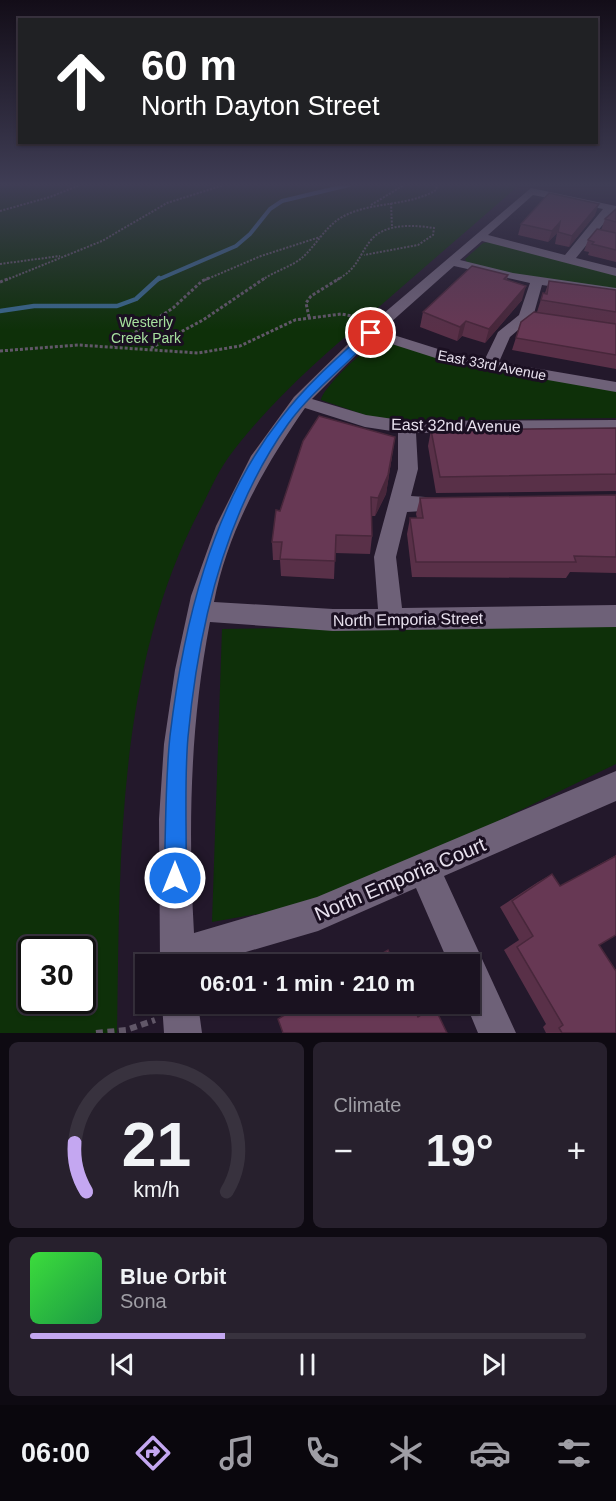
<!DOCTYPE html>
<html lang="en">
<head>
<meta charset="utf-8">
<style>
  :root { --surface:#1a1220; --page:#27202d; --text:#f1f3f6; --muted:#9f9ea5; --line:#38323e; --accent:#c4a7f1 }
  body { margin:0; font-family:Helvetica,sans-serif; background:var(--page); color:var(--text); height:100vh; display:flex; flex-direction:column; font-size:22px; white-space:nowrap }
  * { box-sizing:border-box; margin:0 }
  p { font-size:20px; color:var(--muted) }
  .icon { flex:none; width:33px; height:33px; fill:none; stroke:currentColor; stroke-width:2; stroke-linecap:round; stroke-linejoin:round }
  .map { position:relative; height:1033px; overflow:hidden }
  .panel { display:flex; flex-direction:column; gap:9px; padding:9px; background:#0e0a12; flex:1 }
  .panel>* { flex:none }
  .top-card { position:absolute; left:18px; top:18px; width:580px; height:126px; border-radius:0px; box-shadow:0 2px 4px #0004,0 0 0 2px var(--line); background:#202124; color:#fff; overflow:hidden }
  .speed { position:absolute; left:18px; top:936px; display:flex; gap:12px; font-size:30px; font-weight:700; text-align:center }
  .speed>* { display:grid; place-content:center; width:78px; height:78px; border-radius:50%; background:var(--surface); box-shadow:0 2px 4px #0004,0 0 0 2px var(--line); line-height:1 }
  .speed .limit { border:3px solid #111; border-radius:9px; background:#fff; color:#111 }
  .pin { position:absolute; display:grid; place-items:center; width:51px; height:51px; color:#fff; margin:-26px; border:3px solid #fff; border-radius:50%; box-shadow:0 2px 6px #0007 }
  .me { position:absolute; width:66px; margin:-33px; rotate:0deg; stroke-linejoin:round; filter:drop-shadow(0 0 4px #0008) }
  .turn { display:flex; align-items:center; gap:21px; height:126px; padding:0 24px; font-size:27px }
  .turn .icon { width:78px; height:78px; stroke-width:2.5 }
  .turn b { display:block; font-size:42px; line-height:51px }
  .big { font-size:45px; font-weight:700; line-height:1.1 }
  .panel .card { flex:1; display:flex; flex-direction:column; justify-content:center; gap:9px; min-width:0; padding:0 21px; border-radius:9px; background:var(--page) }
  .panel .dial { align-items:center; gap:0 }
  .dial svg { height:156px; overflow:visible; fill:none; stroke:var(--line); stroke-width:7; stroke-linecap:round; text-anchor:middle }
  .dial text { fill:var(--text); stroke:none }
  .song { display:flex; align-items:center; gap:18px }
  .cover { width:72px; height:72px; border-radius:9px; background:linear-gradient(135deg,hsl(120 70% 55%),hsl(140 70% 35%)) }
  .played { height:6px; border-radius:3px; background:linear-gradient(90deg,var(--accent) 35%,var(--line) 35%) }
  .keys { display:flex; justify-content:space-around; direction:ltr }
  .heat { display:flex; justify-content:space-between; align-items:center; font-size:33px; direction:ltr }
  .panel .tiles { flex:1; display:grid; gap:9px; grid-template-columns:1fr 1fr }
  .card:last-child { grid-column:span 2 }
  .trip { position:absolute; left:135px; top:954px; width:345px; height:60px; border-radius:0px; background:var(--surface); box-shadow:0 2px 4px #0004,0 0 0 2px var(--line); font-weight:700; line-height:60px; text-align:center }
  .dock { display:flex; height:96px; justify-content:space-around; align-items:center; background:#0a070d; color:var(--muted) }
  .dock .icon { width:42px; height:42px }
  .dock .current { color:var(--accent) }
  .dock b { font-size:27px; color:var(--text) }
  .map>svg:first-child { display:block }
  .green { fill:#0e3009; fill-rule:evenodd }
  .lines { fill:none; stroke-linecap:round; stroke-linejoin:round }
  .stream-far1 { stroke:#38668a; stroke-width:4 }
  .stream { stroke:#38668a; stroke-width:4.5 }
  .path-far2 { stroke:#615768; stroke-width:2; stroke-dasharray:2 1.5; stroke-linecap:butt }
  .path-far1 { stroke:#615768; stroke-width:3; stroke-dasharray:3 2; stroke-linecap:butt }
  .path { stroke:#615768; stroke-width:6; stroke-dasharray:7 4.5; stroke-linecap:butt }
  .minor { fill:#6e6178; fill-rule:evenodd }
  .wall { fill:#593048 }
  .shaded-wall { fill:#48273b }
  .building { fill:#673854; stroke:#48273b; stroke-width:1.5 }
  .route { fill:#1a73e8; stroke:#114b97; stroke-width:1.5 }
  .labels { text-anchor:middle; stroke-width:6; stroke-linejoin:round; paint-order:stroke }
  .far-park-label { font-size:14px; fill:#a6e09e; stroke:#1a0f21 }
  .far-street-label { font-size:14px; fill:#e8e1ee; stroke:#1a0f21 }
  .street-label { font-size:16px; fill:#e8e1ee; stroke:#1a0f21 }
  .near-street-label { font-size:20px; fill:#e8e1ee; stroke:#1a0f21 }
</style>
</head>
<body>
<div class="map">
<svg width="616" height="1033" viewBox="0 0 616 1033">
  <rect width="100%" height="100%" fill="#23182b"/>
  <path class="green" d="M 0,185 L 519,185 C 470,228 421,270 372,313 C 321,358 268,403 228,458 C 218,472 210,490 202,506 C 116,666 120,856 117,1033 L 0,1033 ZM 32,950 L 82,950 L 82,1000 L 32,1000 Z
    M 489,242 L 616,274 L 616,289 L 513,274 L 467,263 L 465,259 L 483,243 Z
    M 383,341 L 448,360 L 616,390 L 616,418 L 409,421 L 368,416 L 321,400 C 323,387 370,342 383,341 Z
    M 616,623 L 616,764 L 333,901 L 212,922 L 222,629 Z"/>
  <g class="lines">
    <path class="stream-far1" d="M 157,280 L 236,246 L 250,234 L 270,209 L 282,201 L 349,185"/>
    <path class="stream" d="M 0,311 L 34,306 L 117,306 L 136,299 L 159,278"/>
    <path class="path-far2" d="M 391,203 L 392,227
      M 371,205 L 404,185
      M 0,211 L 50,197 L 80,185
      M 0,264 L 60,256
      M 6,280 L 102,241 L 167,203 L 224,185
      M 205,280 L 261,256 L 320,237
      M 262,280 C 275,271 293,266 303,257 C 317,244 325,227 342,217 C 371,201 408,207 436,190 L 437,185
      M 337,280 C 359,267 357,258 371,240 C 385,223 414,225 434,228 L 433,235 L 418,245 L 364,255"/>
    <path class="path-far1" d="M 0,282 L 10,278
      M 309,317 L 306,303 L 311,296 L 340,278
      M 114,346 L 173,308 L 202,281 L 209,278
      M 151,348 L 203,320 L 265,278
      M 0,351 L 78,345 L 198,353 L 240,346 L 295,320 L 341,314 L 363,318"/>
    <path class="path" d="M 96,1033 L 126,1030 L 155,1020"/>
    <path class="minor" d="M 531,188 L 616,206 L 616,212 L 613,212 L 576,258 L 616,268 L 616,276 L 482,241 L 460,260 L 513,273 L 616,288 L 616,296 L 542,285 L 533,317 L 510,337 L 499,362 L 616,382 L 616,392 L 451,363 L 373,338 L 312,399 L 366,415 L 407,421 L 616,420 L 616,432 L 416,433 L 418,469 L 411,496 L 454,499 L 457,504 L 454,509 L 407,512 L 396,557 L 402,608 L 616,605 L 616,627 L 333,631 L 210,622 C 190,725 188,828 194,933 L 317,897 L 616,771 L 616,801 L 444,876 L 516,1033 L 478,1033 L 466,1004 L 470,1004 L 470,964 L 449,964 L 416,888 L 318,931 L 205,964 L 160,964 L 159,819 L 164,744 L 175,670 L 191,596 L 216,526 L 251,456 L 294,397 L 350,342 ZM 533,195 L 603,209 L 565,255 L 488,235 ZM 454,266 L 530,283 L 519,315 L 498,332 L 485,359 L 454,354 L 381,331 ZM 305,408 L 365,427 L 398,432 L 398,469 L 374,557 L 378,609 L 333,609 L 214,602 C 228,530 264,467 305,408 Z
      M 162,1004 L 198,1004 L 202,1033 L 164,1033 Z"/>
  </g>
  <path class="wall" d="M 616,209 L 616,262 L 588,255 L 589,252 L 584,251 L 588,240 L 601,230 L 605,219 Z
    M 595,215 L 569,247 L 555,244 L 557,233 L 548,242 L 518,235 L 521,224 Z
    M 508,275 L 507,280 L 522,300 L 485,343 L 462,336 L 457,341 L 420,327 L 423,312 Z
    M 549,281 L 616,290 L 616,369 L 512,350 L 521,322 L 537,312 L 543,293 L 545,293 Z
    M 616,428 L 616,491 L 436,493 L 428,446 L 431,430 Z
    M 392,456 L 386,494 L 375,516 L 372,516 L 372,536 L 370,554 L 335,553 L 334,579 L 281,576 L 280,560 L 273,560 L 272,542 L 280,511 Z
    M 616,495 L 616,573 L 570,572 L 566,578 L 412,577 L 407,534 L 410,518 L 417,518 L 416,514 L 420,498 Z
    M 616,855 L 616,935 L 599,945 L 615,969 L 616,969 L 616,1033 L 546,1033 L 543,1027 L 546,1024 L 504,950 L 519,940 L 500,907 L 538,882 L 552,874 L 560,886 Z
    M 426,1006 L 434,1006 L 447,1033 L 283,1033 L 416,1013 Z"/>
  <path class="shaded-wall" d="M 599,204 L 595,215 L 569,247 L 572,236 Z
    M 560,222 L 557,233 L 548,242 L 552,231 Z
    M 526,286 L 522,300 L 485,343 L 489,329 Z
    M 466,321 L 462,336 L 457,341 L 460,327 Z
    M 395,437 L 386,494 L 375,516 L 378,498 Z"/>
  <path class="building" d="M 549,193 L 599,204 L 572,236 L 558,232 L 560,222 L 552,231 L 521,224 Z
    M 616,209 L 616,222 L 605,219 Z
    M 597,229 L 616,233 L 616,250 L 592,244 L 594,242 L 588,240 Z
    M 472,266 L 508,275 L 504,279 L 526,286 L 489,329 L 466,321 L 460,327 L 423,312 Z
    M 549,281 L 616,290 L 616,312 L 541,300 L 543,293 L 547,294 Z
    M 534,312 L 616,324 L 616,355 L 516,338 L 521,322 Z
    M 319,416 L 395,437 L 388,475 L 378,498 L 371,497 L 372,536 L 336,535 L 335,561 L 280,559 L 282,542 L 272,542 L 276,510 L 280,511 L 303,441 Z
    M 616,428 L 616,474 L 440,477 L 431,430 Z
    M 616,495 L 616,557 L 574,556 L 576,562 L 416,562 L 410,518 L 423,518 L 420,498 Z
    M 616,856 L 616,935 L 599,945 L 616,971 L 616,1033 L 562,1033 L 559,1028 L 563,1025 L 517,947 L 533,936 L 512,901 L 552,874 L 560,886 Z
    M 388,950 L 394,964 L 364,964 Z
    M 303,1004 L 412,1004 L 418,1017 L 434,1006 L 447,1033 L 283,1033 L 278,1019 Z"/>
  <linearGradient id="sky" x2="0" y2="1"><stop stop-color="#130d18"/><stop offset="0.56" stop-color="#3f3d55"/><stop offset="1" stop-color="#3f3d55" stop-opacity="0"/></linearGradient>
  <rect width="616" height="330" fill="url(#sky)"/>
  <path class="route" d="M 367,331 L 376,333 C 348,365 314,388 288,424 C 224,514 198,629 188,737 C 184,783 187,831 186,878 L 183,885 L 175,888 L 168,885 L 164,878 C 166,831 165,783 170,736 C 183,627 211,506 281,418 C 306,385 337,358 367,331 Z"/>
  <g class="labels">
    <g class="far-park-label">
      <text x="146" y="327">Westerly<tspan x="146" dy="16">Creek Park</tspan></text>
    </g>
    <g class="far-street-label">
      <text transform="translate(492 365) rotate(11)" y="5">East 33rd Avenue</text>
    </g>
    <g class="street-label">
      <text transform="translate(456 425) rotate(1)" y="6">East 32nd Avenue</text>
      <text transform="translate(408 619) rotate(-1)" y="6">North Emporia Street</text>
    </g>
    <g class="near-street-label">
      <text transform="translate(400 879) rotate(-23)" y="7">North Emporia Court</text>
    </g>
  </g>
</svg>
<div class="speed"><div class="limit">30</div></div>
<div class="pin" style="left:371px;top:333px;background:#d93025"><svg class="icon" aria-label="arrive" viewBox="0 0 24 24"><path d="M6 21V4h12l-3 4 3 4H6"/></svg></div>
<svg class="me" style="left:175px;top:878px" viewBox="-20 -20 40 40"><circle r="17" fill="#1a73e8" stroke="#fff" stroke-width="3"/><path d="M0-11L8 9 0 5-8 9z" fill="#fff"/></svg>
<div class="trip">06:01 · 1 min · 210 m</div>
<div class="top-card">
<div class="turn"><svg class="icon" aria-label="ahead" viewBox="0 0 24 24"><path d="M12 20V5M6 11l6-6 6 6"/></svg><div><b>60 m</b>North Dayton Street</div></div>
</div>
</div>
<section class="panel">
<div class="tiles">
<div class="card dial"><svg viewBox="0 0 100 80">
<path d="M14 69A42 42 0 1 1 86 69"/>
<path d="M14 69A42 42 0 0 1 8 44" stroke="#c4a7f1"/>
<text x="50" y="56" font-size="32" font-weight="700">21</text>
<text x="50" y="72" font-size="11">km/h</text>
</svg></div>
<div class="card"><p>Climate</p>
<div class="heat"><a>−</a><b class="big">19°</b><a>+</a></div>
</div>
<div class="card">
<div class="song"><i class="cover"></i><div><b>Blue Orbit</b><p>Sona</p></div></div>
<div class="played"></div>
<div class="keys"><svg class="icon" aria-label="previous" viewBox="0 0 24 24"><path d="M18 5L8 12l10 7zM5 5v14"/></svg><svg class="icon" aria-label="pause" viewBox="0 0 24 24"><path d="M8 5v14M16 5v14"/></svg><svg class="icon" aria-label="next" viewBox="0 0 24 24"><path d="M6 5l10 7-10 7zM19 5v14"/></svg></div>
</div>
</div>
</section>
<nav class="dock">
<b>06:00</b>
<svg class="icon current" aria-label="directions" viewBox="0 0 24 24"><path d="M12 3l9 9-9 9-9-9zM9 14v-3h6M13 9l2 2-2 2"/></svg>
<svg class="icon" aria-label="music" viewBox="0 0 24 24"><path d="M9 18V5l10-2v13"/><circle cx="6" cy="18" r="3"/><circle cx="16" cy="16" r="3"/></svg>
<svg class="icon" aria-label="phone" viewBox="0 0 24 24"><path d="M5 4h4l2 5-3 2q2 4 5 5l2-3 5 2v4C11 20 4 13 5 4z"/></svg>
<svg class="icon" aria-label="climate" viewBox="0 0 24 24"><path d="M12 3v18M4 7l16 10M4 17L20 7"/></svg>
<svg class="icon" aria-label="car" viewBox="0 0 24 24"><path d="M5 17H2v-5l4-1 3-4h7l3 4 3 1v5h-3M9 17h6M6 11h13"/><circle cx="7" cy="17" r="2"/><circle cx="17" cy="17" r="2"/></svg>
<svg class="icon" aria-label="filters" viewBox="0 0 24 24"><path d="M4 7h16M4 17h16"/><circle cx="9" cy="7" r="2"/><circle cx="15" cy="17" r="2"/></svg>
</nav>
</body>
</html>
